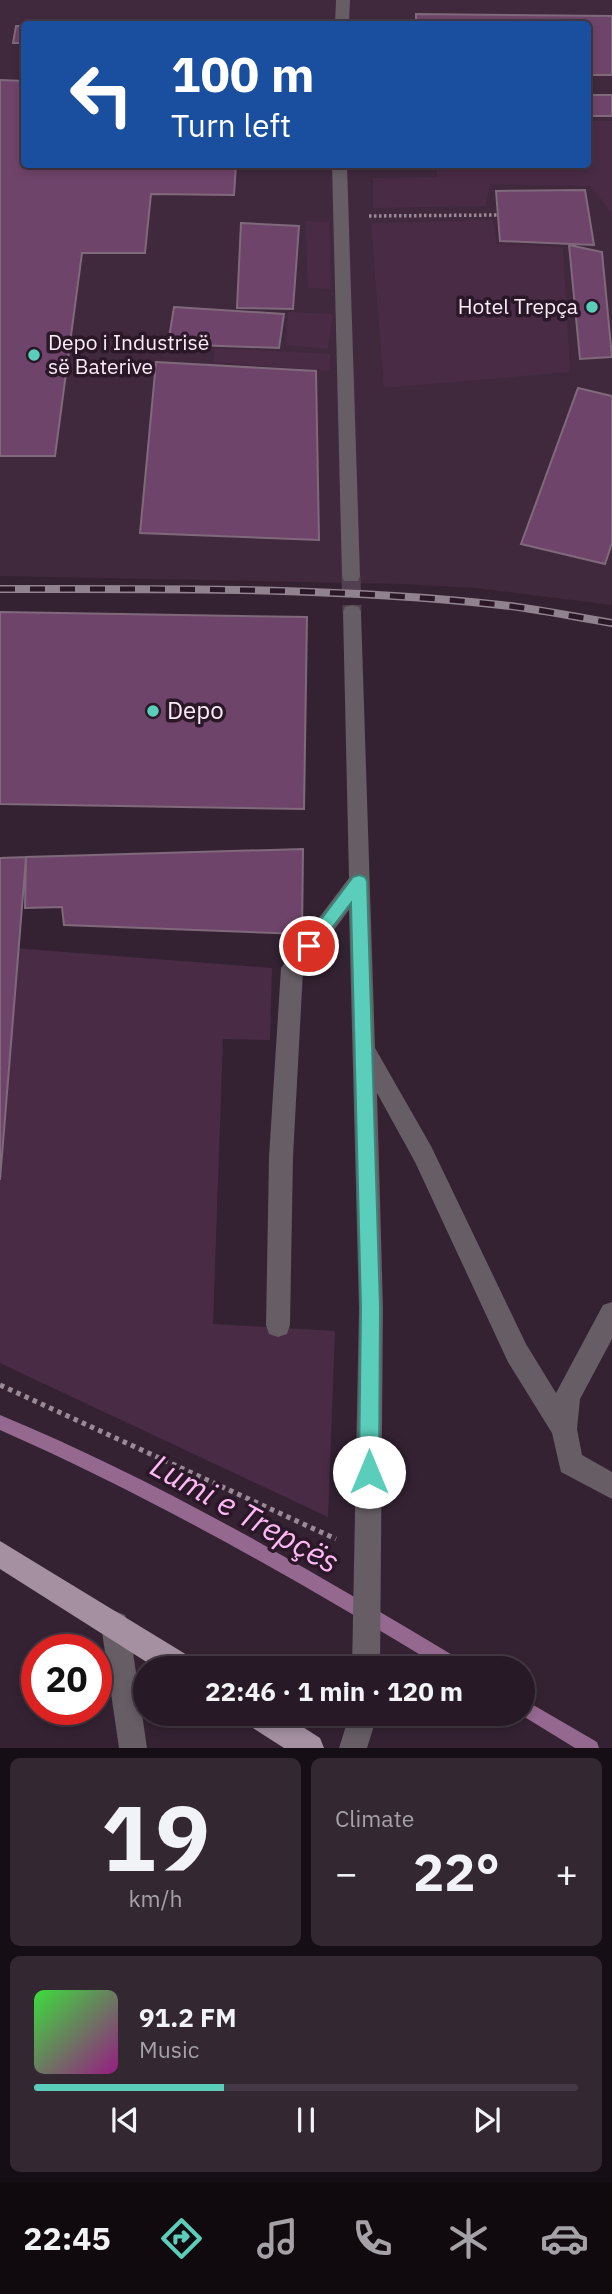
<!DOCTYPE html>
<html lang="en">
<head>
<meta charset="utf-8">
<style>
  :root { --surface:#271a26; --page:#332732; --text:#f1f3f6; --muted:#a4a1a7; --line:#433843; --accent:#5bcebb }
  body { margin:0; font-family:"IBM Plex Sans",sans-serif; background:var(--page); color:var(--text); height:100vh; display:flex; flex-direction:column; font-size:26px; white-space:nowrap }
  * { box-sizing:border-box; margin:0 }
  p { font-size:23px; color:var(--muted) }
  .icon { flex:none; width:38px; height:38px; fill:none; stroke:currentColor; stroke-width:2; stroke-linecap:round; stroke-linejoin:round }
  .map { position:relative; height:1748px; overflow:hidden }
  .panel { display:flex; flex-direction:column; gap:10px; padding:10px; background:#150e15; flex:1 }
  .panel>* { flex:none }
  .banner { position:absolute; left:21px; top:21px; width:570px; height:147px; border-radius:7px; box-shadow:0 4px 10px #0003,0 0 0 2px var(--line); background:#1a4fa0; color:#fff; overflow:hidden }
  .speed { position:absolute; left:21px; top:1634px; display:flex; gap:14px; font-size:35px; font-weight:700; text-align:center }
  .speed>* { display:grid; place-content:center; width:91px; height:91px; border-radius:50%; background:var(--surface); box-shadow:0 4px 10px #0003,0 0 0 2px var(--line); line-height:1 }
  .speed .limit { border:10px solid #d22; background:#fff; color:#111 }
  .pin { position:absolute; display:grid; place-items:center; width:60px; height:60px; color:#fff; margin:-30px; border:4px solid #fff; border-radius:50%; box-shadow:0 2px 7px #0007 }
  .me { position:absolute; width:77px; margin:-38px; rotate:0deg; stroke-linejoin:round; filter:drop-shadow(0 0 5px #0008) }
  .turn { display:flex; align-items:center; gap:24px; height:147px; padding:0 35px; font-size:32px }
  .turn .icon { width:91px; height:91px; stroke-width:2.5 }
  .turn b { display:block; font-size:49px; line-height:60px }
  .big { font-size:52px; font-weight:800; line-height:1.1 }
  .panel .tile { flex:1; display:flex; flex-direction:column; justify-content:center; gap:10px; min-width:0; padding:0 24px; border-radius:10px; background:var(--page) }
  .panel .dial { align-items:center; gap:0 }
  .dial b { font-size:91px; line-height:1 }
  .song { display:flex; align-items:center; gap:21px }
  .cover { width:84px; height:84px; border-radius:10px; background:linear-gradient(135deg,hsl(120 70% 55%),hsl(310 70% 35%)) }
  .played { height:7px; border-radius:4px; background:linear-gradient(90deg,var(--accent) 35%,var(--line) 35%) }
  .keys { display:flex; justify-content:space-around; direction:ltr }
  .heat { display:flex; justify-content:space-between; align-items:center; font-size:38px; direction:ltr }
  .panel .tiles { flex:1; display:grid; gap:10px; grid-template-columns:1fr 1fr }
  .tile:last-child { grid-column:span 2 }
  .trip { position:absolute; left:133px; top:1656px; width:402px; height:70px; border-radius:35px; background:var(--surface); box-shadow:0 4px 10px #0003,0 0 0 2px var(--line); font-weight:800; line-height:70px; text-align:center }
  .tab-bar { display:flex; height:112px; justify-content:space-around; align-items:center; background:#100a0f; color:var(--muted) }
  .tab-bar .icon { width:49px; height:49px }
  .tab-bar .selected { color:var(--accent) }
  .tab-bar b { font-size:32px; color:var(--text) }
  .map>svg:first-child { display:block }
  .built { fill:#40283d; fill-rule:evenodd }
  .green { fill:#4a2b46 }
  .lines { fill:none; stroke-linecap:round; stroke-linejoin:round }
  .stream { fill:#956890; fill-rule:evenodd }
  .building { fill:#6f446a; stroke:#7f697b; stroke-width:2 }
  .minor-tunnel { stroke:#524050; stroke-width:19; stroke-dasharray:19 10; stroke-linecap:butt }
  .path-far1 { stroke:#998a97; stroke-width:3.5; stroke-dasharray:2.5 2.5; stroke-linecap:butt }
  .path { stroke:#998a97; stroke-width:5; stroke-dasharray:4.5 4.5; stroke-linecap:butt }
  .minor { fill:#665d65; fill-rule:evenodd }
  .major { fill:#a490a1; fill-rule:evenodd }
  .rail-casing { stroke:#91828f; stroke-width:8 }
  .rail { stroke:#2a1828; stroke-width:5; stroke-dasharray:15; stroke-linecap:butt }
  .route { fill:#5bcebb; stroke:#3b867a; stroke-width:2 }
  .poi-dot { fill:#5bcebb; stroke:#2a1828; stroke-width:2.5 }
  .labels { text-anchor:middle; stroke-width:7; stroke-linejoin:round; paint-order:stroke }
  .far-poi-label { font-size:21px; fill:#f9ecf7; stroke:#2a1828; text-anchor:end }
  .poi-label { font-size:24px; fill:#f9ecf7; stroke:#2a1828; text-anchor:start }
  .near-water-label { font-size:32px; font-style:italic; fill:#feb9f5; stroke:#2a1828 }
</style>
</head>
<body>
<div class="map">
<svg width="612" height="1748" viewBox="0 0 612 1748">
  <rect width="100%" height="100%" fill="#342232"/>
  <path class="built" d="M 0,0 L 612,0 L 612,605 L 476,588 L 402,584 L 0,576 ZM 24,24 L 588,24 L 588,164 L 24,164 Z"/>
  <path class="green" d="M 588,121 L 612,121 L 612,214 L 591,186 L 490,184 L 486,206 L 373,208 L 373,178 L 437,177 L 437,165 L 588,164 Z
    M 493,220 L 497,244 L 563,247 L 570,372 L 384,388 L 371,223 Z
    M 305,221 L 329,222 L 331,289 L 308,288 Z
    M 288,312 L 333,314 L 328,349 L 286,345 Z
    M 215,348 L 330,354 L 330,371 L 213,362 Z
    M 13,948 L 272,968 L 270,1040 L 223,1039 L 213,1324 L 335,1331 L 328,1517 L 0,1363 L 0,1155 Z"/>
  <g class="lines">
    <path class="stream" d="M 0,1415 C 162,1482 314,1572 464,1662 L 466,1668 L 442,1668 C 299,1581 154,1498 0,1430 Z
      M 523,1699 L 597,1742 L 599,1748 L 575,1748 L 518,1713 L 523,1713 Z"/>
  </g>
  <path class="building" d="M 416,14 L 612,16 L 612,75 L 588,75 L 588,24 L 416,24 Z
    M 16,26 L 24,26 L 24,43 L 13,43 Z
    M 0,80 L 24,81 L 24,164 L 236,164 L 234,195 L 151,194 L 145,253 L 82,253 L 55,456 L 0,456 Z
    M 588,95 L 612,95 L 612,116 L 588,116 Z
    M 585,190 L 594,245 L 500,241 L 496,191 Z
    M 241,223 L 299,226 L 293,309 L 237,308 Z
    M 569,245 L 602,252 L 612,357 L 580,359 Z
    M 174,307 L 284,314 L 279,348 L 168,344 Z
    M 156,362 L 316,371 L 319,540 L 140,533 Z
    M 578,388 L 612,396 L 612,543 L 605,564 L 521,544 Z
    M 0,612 L 307,617 L 304,809 L 0,804 Z
    M 303,849 L 302,934 L 64,925 L 62,907 L 25,908 L 26,857 Z
    M 26,857 L 0,1180 L 0,858 Z"/>
  <g class="lines">
    <path class="minor-tunnel" d="M 351,576 L 352,612"/>
    <path class="path-far1" d="M 369,216 L 498,215"/>
    <path class="path" d="M 0,1385 L 336,1539"/>
    <path class="minor" d="M 336,0 L 350,0 L 349,24 L 335,24 Z
      M 332,164 L 347,164 L 360,576 L 358,581 L 344,581 L 342,576 Z
      M 352,605 L 359,607 L 361,612 L 375,1048 L 431,1146 L 526,1344 L 556,1393 L 603,1305 L 612,1302 L 612,1339 L 580,1399 L 577,1429 L 582,1455 L 612,1472 L 612,1499 L 561,1472 L 552,1433 L 508,1362 L 415,1162 L 377,1093 L 383,1308 L 380,1668 L 352,1668 L 359,1308 L 349,910 L 303,971 L 293,1157 L 290,1325 L 287,1334 L 278,1337 L 269,1334 L 266,1325 L 269,1157 L 281,968 L 349,878 L 343,612 L 345,607 Z
      M 115,1611 L 125,1615 L 129,1625 L 147,1748 L 119,1748 L 101,1625 L 105,1615 Z
      M 350,1713 L 378,1713 L 367,1748 L 339,1748 Z"/>
    <path class="major" d="M 0,1541 L 192,1658 L 196,1668 L 156,1668 L 0,1569 Z
      M 241,1713 L 281,1713 L 320,1738 L 324,1748 L 284,1748 L 245,1723 Z"/>
    <g class="rail-casing">
      <path id="rail" d="M 0,589 C 167,589 335,587 501,605 C 538,609 575,617 612,623"/>
    </g>
    <use href="#rail" class="rail"/>
  </g>
  <path class="route" d="M 359,875 L 365,877 L 367,881 L 380,1308 L 379,1472 L 376,1479 L 369,1481 L 362,1479 L 359,1472 L 361,1308 L 351,903 L 314,951 L 303,951 L 301,946 L 353,877 Z"/>
  <g class="poi-dot">
    <circle cx="592" cy="307" r="7"/>
    <circle cx="34" cy="355" r="7"/>
    <circle cx="153" cy="711" r="7"/>
  </g>
  <g class="labels">
    <g class="far-poi-label">
      <text x="578" y="314">Hotel Trepça</text>
      <text x="48" y="350" text-anchor="start">Depo i Industrisë<tspan x="48" dy="24">së Baterive</tspan></text>
    </g>
    <g class="poi-label">
      <text x="167" y="719">Depo</text>
    </g>
    <g class="near-water-label">
      <text transform="translate(245 1514) rotate(29)" y="11">Lumi e Trepçës</text>
    </g>
  </g>
</svg>
<div class="speed"><div class="limit">20</div></div>
<div class="pin" style="left:309px;top:946px;background:#d93025"><svg class="icon" aria-label="arrive" viewBox="0 0 24 24"><path d="M6 21V4h12l-3 4 3 4H6"/></svg></div>
<svg class="me" style="left:369px;top:1472px" viewBox="-20 -20 40 40"><circle r="19" fill="#fff"/><path d="M0-13L10 11 0 6-10 11z" fill="#5bcebb"/></svg>
<div class="trip">22:46 · 1 min · 120 m</div>
<div class="banner">
<div class="turn"><svg class="icon" aria-label="left" viewBox="0 0 24 24"><path d="M17 20v-9H6M10 6l-5 5 5 5"/></svg><div><b>100 m</b>Turn left</div></div>
</div>
</div>
<section class="panel">
<div class="tiles">
<div class="tile dial"><b>19</b><p>km/h</p></div>
<div class="tile"><p>Climate</p>
<div class="heat"><a>−</a><b class="big">22°</b><a>+</a></div>
</div>
<div class="tile">
<div class="song"><i class="cover"></i><div><b>91.2 FM</b><p>Music</p></div></div>
<div class="played"></div>
<div class="keys"><svg class="icon" aria-label="previous" viewBox="0 0 24 24"><path d="M18 5L8 12l10 7zM5 5v14"/></svg><svg class="icon" aria-label="pause" viewBox="0 0 24 24"><path d="M8 5v14M16 5v14"/></svg><svg class="icon" aria-label="next" viewBox="0 0 24 24"><path d="M6 5l10 7-10 7zM19 5v14"/></svg></div>
</div>
</div>
</section>
<nav class="tab-bar">
<b>22:45</b>
<svg class="icon selected" aria-label="directions" viewBox="0 0 24 24"><path d="M12 3l9 9-9 9-9-9zM9 14v-3h6M13 9l2 2-2 2"/></svg>
<svg class="icon" aria-label="music" viewBox="0 0 24 24"><path d="M9 18V5l10-2v13"/><circle cx="6" cy="18" r="3"/><circle cx="16" cy="16" r="3"/></svg>
<svg class="icon" aria-label="phone" viewBox="0 0 24 24"><path d="M5 4h4l2 5-3 2q2 4 5 5l2-3 5 2v4C11 20 4 13 5 4z"/></svg>
<svg class="icon" aria-label="climate" viewBox="0 0 24 24"><path d="M12 3v18M4 7l16 10M4 17L20 7"/></svg>
<svg class="icon" aria-label="car" viewBox="0 0 24 24"><path d="M5 17H2v-5l4-1 3-4h7l3 4 3 1v5h-3M9 17h6M6 11h13"/><circle cx="7" cy="17" r="2"/><circle cx="17" cy="17" r="2"/></svg>
</nav>
</body>
</html>
